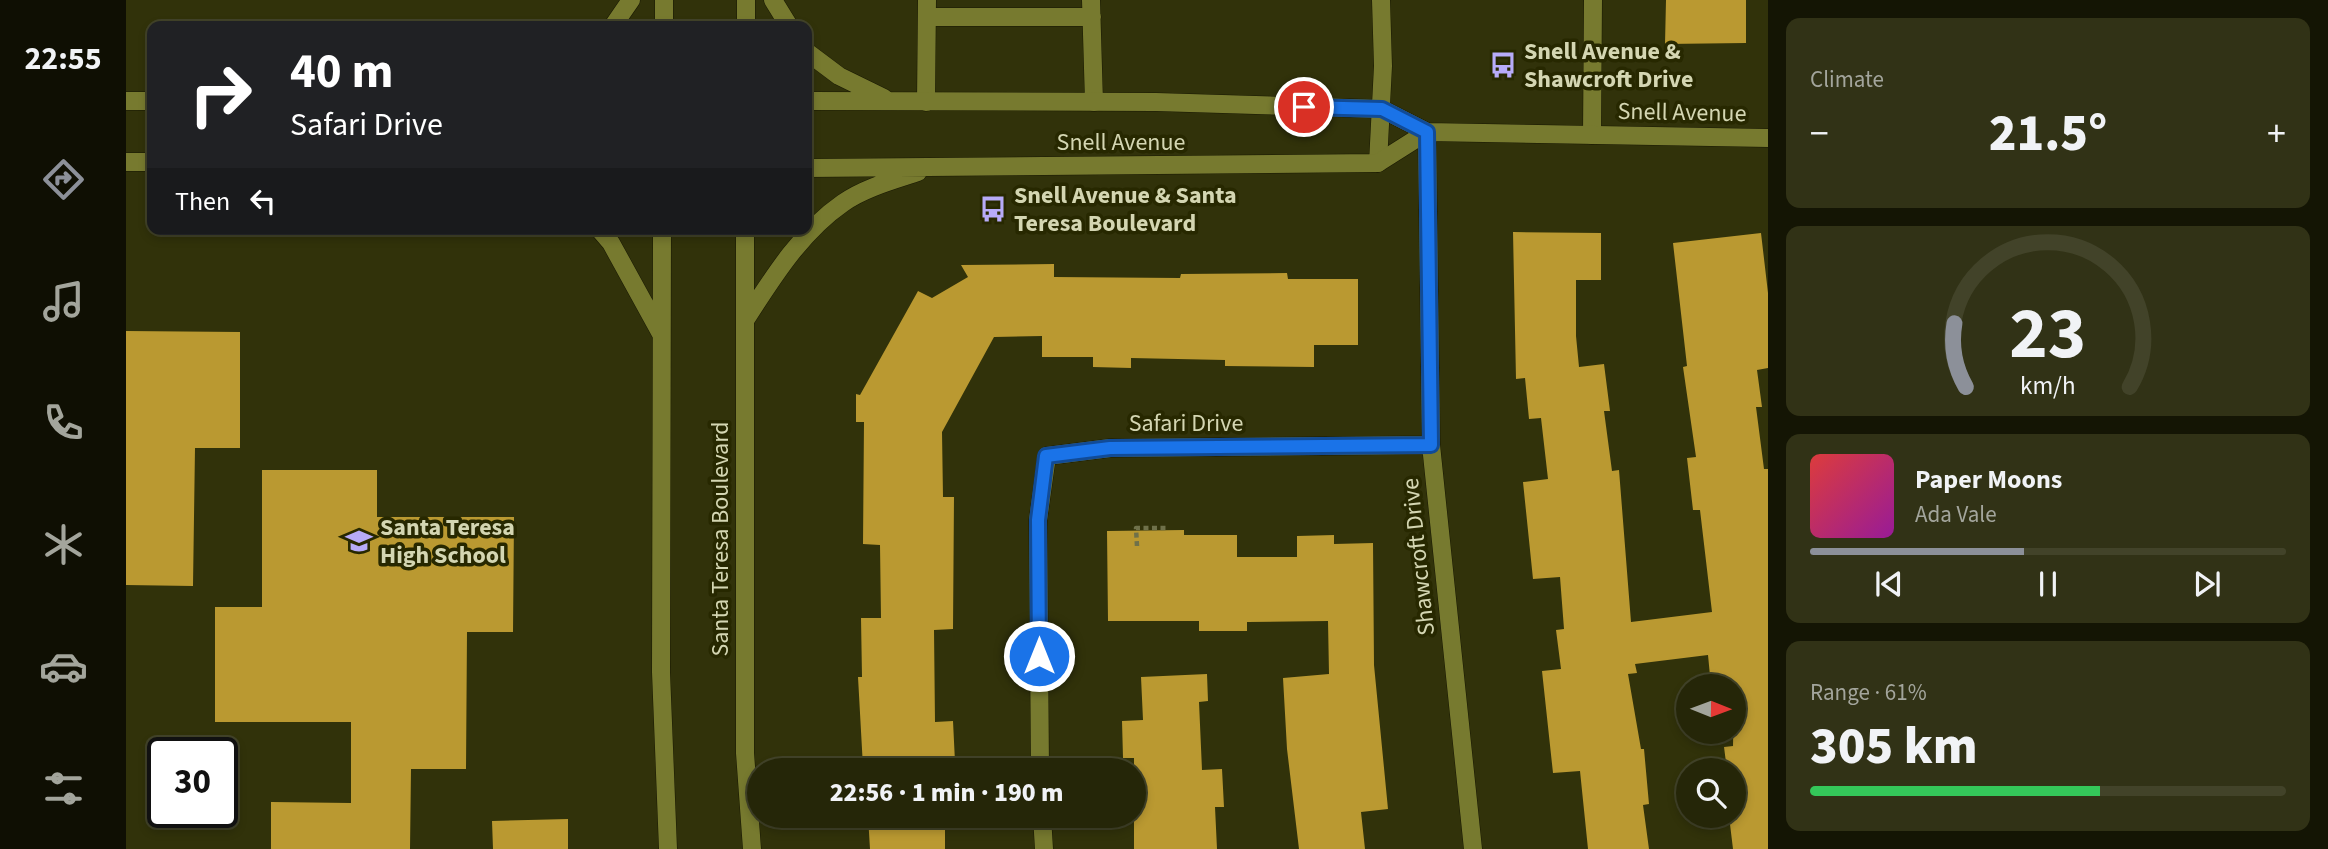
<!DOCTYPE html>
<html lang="en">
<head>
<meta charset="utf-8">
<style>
  :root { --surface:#252608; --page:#313216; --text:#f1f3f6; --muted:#a3a59c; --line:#424329; --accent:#8c9099 }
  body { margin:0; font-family:"Source Sans 3",sans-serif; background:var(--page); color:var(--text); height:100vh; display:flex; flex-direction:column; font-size:26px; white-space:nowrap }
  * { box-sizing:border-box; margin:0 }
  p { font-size:23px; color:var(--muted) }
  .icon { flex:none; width:38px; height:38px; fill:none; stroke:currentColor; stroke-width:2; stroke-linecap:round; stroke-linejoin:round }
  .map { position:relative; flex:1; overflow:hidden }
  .drawer { display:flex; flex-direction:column; gap:18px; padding:18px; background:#141504; width:560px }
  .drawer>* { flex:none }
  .top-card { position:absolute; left:21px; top:21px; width:665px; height:214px; border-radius:14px; box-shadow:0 4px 10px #0003,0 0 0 2px var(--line); background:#202124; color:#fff; overflow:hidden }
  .needle { width:46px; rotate:91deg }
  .tools { position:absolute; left:1550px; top:674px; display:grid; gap:14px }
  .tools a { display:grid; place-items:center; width:70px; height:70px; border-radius:50%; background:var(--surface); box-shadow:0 4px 10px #0003,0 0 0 2px var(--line); font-size:35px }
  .speed { position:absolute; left:21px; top:737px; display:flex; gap:14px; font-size:35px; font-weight:700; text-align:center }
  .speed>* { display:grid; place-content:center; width:91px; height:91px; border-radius:50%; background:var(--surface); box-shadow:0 4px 10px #0003,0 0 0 2px var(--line); line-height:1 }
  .speed .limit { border:4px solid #111; border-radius:10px; background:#fff; color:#111 }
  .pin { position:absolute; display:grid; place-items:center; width:60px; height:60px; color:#fff; margin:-30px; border:4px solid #fff; border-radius:50%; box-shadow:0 2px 7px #0007 }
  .me { position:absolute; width:77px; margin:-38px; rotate:0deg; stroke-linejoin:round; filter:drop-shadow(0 0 5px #0008) }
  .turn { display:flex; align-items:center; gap:24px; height:147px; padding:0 28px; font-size:32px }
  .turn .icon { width:91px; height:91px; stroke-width:2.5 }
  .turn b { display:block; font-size:49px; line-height:60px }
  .then { display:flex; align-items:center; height:66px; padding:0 28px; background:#0003; gap:14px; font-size:26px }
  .big { font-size:52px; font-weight:800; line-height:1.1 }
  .drawer .widget { flex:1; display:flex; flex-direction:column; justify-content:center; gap:10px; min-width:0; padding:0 24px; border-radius:14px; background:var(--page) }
  .drawer .dial { align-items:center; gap:0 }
  .dial svg { height:182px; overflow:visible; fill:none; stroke:var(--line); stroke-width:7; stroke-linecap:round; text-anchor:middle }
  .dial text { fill:var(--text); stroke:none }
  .song { display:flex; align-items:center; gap:21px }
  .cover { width:84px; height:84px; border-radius:10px; background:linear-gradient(135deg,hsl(0 70% 55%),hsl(300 70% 35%)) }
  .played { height:7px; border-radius:4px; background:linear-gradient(90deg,var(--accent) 45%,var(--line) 45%) }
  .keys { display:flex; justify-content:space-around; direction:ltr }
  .heat { display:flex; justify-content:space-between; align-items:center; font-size:38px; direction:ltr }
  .charge { height:10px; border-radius:5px; background:linear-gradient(90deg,#34c759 61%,var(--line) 0) }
  .trip { position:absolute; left:621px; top:758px; width:399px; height:70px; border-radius:35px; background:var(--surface); box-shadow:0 4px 10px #0003,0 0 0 2px var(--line); font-weight:800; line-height:70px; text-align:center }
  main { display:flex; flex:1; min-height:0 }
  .dock { display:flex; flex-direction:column; width:126px; justify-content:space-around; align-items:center; background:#0f0f03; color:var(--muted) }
  .dock .icon { width:49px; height:49px }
  .dock .on { color:var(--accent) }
  .dock b { font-size:32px; color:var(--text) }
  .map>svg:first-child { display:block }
  .building { fill:#ba9931 }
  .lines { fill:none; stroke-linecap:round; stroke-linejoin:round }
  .service-casing { stroke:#191903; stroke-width:19 }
  .minor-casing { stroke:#191903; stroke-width:19 }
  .tertiary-casing { stroke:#191903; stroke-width:19 }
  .secondary-casing { stroke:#191903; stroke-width:19 }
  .path { stroke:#6f714a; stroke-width:4.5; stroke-dasharray:5 3.5; stroke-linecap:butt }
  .service { stroke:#777a2f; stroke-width:18 }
  .minor { stroke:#777a2f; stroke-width:18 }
  .tertiary { stroke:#777a2f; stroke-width:18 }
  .secondary { stroke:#777a2f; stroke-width:18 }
  .route-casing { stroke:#114b97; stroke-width:18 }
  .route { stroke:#1a73e8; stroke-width:12 }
  .labels { text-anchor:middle; stroke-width:7; stroke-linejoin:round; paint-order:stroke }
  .poi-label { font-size:24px; font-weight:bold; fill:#d4d6b2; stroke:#272800; text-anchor:start }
  .street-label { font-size:24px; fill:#d4d6b2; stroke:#272800 }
</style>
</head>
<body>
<main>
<nav class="dock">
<b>22:55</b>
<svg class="icon on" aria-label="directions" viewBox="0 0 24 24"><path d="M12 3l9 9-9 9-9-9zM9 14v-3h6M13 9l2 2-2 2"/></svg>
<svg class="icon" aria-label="music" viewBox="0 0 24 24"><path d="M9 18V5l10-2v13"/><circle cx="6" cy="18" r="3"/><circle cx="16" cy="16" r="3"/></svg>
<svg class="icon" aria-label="phone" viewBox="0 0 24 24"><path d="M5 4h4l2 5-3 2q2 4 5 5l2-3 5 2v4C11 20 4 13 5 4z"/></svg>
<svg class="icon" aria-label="climate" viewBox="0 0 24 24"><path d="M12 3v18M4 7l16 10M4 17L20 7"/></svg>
<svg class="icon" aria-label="car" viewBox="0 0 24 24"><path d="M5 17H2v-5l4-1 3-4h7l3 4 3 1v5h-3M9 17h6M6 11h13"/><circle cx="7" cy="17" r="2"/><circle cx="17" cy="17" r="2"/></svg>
<svg class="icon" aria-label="filters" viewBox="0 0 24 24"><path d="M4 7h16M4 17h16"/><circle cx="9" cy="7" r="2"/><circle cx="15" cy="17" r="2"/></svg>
</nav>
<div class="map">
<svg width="1642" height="849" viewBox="0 0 1642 849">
  <rect width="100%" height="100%" fill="#31320a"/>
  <path class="building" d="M 1540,0 L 1620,0 L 1620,43 L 1539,44 Z
    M 1387,232 L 1475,233 L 1475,280 L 1450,280 L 1450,336 L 1453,367 L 1478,364 L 1484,411 L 1478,411 L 1486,471 L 1493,470 L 1505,622 L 1586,612 L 1574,510 L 1567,510 L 1561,458 L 1570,457 L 1557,367 L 1561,366 L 1547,243 L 1635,233 L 1642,293 L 1642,368 L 1631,370 L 1636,407 L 1630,407 L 1638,469 L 1642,469 L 1642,849 L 1607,849 L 1603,816 L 1608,816 L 1608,770 L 1601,770 L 1598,747 L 1607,746 L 1608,686 L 1585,686 L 1582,655 L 1509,664 L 1511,673 L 1502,674 L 1515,749 L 1518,749 L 1523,804 L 1517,805 L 1523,849 L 1462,849 L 1454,771 L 1427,773 L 1416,671 L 1435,669 L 1430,630 L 1438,629 L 1434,577 L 1407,579 L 1397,482 L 1422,479 L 1415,418 L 1403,419 L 1399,378 L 1390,379 Z
    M 928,264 L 928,277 L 1054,278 L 1055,274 L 1161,273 L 1162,279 L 1232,279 L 1232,345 L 1188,345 L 1188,367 L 1099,366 L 1099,360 L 1005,358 L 1005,368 L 967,367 L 967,357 L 916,357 L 916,336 L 868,337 L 816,432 L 817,497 L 828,497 L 827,629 L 808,630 L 809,722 L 827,721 L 829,762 L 737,767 L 732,677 L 736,677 L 735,618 L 755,618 L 754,545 L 737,544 L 738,422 L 730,422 L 730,394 L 734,395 L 792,291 L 806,298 L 842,277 L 835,265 Z
    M 0,331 L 114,332 L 114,448 L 69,448 L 67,586 L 0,585 Z
    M 136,470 L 251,470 L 251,517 L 388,517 L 387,632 L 341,632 L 340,769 L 285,769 L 284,849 L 145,849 L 145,802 L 225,803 L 225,722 L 89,722 L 89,607 L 136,607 Z
    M 1058,530 L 1058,535 L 1111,535 L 1111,557 L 1171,557 L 1171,536 L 1208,535 L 1208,544 L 1247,543 L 1248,665 L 1262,809 L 1235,812 L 1239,849 L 1173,849 L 1161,749 L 1157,678 L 1203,674 L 1202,621 L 1121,622 L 1121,631 L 1073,631 L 1073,621 L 982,621 L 981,531 Z
    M 1081,674 L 1082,701 L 1073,702 L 1076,770 L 1096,769 L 1098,807 L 1089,807 L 1091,849 L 1008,849 L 1008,758 L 997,758 L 996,721 L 1017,720 L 1015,677 Z
    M 742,816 L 819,816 L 819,849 L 744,849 Z
    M 442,819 L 442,849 L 367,849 L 366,821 Z"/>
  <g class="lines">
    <g class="service-casing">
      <path id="service" d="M 965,0 L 968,102
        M 801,17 L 966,17
        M 800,102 L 801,0
        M 1466,135 L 1467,0
        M 1252,163 L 1257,66 L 1255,0"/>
    </g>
    <g class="minor-casing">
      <path id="minor" d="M 1301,132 L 1305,445 L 1347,849
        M 914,770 L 912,520 L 921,456 L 984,448 L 1305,445
        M 916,816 L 918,849"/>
    </g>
    <g class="tertiary-casing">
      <path id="tertiary" d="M 0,101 L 26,101
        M 0,162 L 26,162"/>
    </g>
    <g class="secondary-casing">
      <path id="secondary" d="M 620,0 L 620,26
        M 647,0 L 663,26
        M 487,26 L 505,0
        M 538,26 L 538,0
        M 681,52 L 713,76 L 758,98
        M 681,101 L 1030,102 L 1256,109 L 1301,132 L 1642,138
        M 681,168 L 1252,163 L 1301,132
        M 473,229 L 485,243 L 535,334
        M 536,229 L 535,672 L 542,849
        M 619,229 L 619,753 L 626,849
        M 620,319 C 647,277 675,232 717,203 C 738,188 768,180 792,172"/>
    </g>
    <path class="path" d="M 1011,546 L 1010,528 L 1042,528"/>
    <use href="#service" class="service"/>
    <use href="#minor" class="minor"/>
    <use href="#tertiary" class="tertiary"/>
    <use href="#secondary" class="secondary"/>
  </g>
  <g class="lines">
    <g class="route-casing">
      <path id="route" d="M 913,656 L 912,520 L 920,456 L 984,448 L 1305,445 L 1301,132 L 1256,109 L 1178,107"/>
    </g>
    <use href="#route" class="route"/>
  </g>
  <defs>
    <g id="bus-bare" transform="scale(2.1)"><path d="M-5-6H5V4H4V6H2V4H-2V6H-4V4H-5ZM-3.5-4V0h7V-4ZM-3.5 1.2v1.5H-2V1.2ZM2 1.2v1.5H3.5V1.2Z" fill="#b7abf8" stroke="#272800" stroke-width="2.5" paint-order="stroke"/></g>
    <g id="school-bare" transform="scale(2.1)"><path d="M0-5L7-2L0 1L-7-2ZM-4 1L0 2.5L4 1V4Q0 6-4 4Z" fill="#b7abf8" stroke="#272800" stroke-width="2.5" paint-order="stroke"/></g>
  </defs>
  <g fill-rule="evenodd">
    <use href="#bus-bare" x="1377" y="65"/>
    <use href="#bus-bare" x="867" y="209"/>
    <use href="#school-bare" x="233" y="541"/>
  </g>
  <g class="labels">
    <g class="poi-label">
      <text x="1398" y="59">Snell Avenue &amp;<tspan x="1398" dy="28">Shawcroft Drive</tspan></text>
      <text x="888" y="203">Snell Avenue &amp; Santa<tspan x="888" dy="28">Teresa Boulevard</tspan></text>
      <text x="254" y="535">Santa Teresa<tspan x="254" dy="28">High School</tspan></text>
    </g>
    <g class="street-label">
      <text transform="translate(1556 112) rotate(1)" y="8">Snell Avenue</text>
      <text x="995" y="150">Snell Avenue</text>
      <text x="1060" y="431">Safari Drive</text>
      <text transform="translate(594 539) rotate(-90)" y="8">Santa Teresa Boulevard</text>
      <text transform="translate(1292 557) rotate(-96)" y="8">Shawcroft Drive</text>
    </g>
  </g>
</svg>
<div class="tools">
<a><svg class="needle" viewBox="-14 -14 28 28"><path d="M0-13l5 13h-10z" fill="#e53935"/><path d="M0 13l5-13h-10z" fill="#a3a59c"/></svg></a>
<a><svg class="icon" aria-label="search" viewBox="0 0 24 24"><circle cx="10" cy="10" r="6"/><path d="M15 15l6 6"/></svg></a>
</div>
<div class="speed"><div class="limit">30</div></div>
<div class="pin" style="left:1178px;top:107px;background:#d93025"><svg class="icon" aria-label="arrive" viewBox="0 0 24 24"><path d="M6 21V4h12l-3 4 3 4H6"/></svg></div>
<svg class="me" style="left:913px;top:656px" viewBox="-20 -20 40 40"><circle r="17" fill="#1a73e8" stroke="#fff" stroke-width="3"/><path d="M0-11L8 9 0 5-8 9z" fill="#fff"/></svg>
<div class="trip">22:56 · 1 min · 190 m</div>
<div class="top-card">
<div class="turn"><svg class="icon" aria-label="right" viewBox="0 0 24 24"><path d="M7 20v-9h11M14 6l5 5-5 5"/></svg><div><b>40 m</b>Safari Drive</div></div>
<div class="then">Then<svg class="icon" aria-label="left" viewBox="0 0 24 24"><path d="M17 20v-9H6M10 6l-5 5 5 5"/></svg></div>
</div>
</div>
<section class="drawer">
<div class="widget"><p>Climate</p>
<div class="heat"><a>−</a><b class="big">21.5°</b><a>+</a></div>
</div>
<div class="widget dial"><svg viewBox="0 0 100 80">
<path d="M14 69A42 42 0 1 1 86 69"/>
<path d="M14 69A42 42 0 0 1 9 41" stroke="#8c9099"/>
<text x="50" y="56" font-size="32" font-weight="700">23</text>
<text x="50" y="72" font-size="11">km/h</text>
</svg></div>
<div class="widget">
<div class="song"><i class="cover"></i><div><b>Paper Moons</b><p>Ada Vale</p></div></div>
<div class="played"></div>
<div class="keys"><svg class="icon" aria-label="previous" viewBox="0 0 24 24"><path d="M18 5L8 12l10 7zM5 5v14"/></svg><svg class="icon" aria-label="pause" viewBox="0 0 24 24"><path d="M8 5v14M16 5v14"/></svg><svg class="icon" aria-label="next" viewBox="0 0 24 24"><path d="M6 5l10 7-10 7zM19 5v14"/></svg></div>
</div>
<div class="widget"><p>Range · 61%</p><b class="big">305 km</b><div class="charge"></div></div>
</section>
</main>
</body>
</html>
